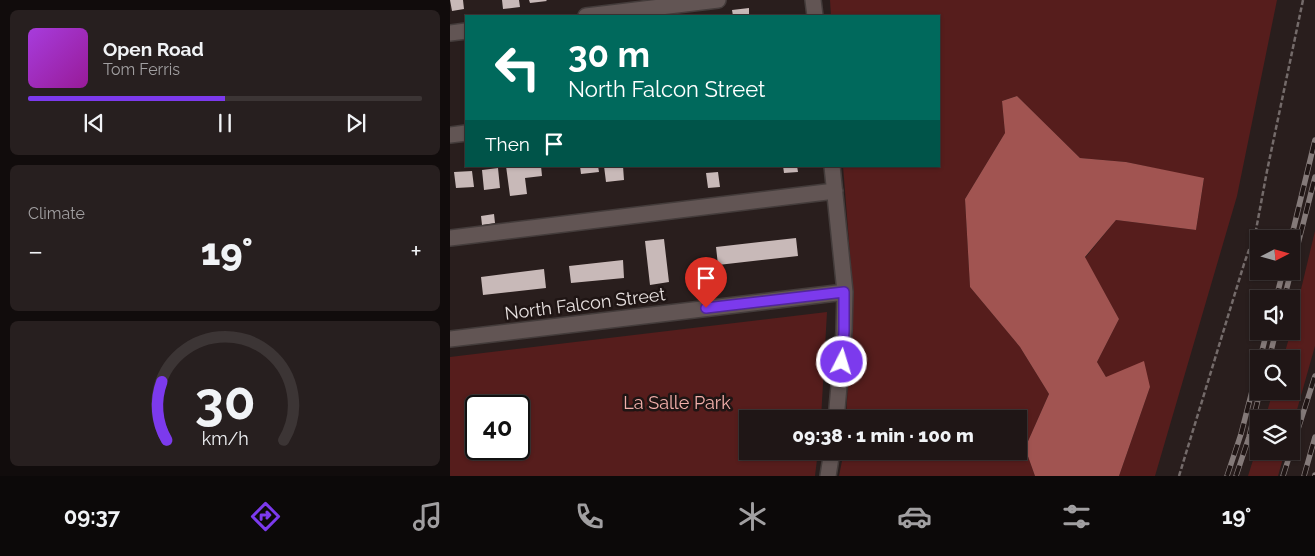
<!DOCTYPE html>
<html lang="en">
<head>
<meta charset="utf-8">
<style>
  :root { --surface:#1f1616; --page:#271f1f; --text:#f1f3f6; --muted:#a19fa1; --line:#3c3535; --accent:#7c3aed }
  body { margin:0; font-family:Raleway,sans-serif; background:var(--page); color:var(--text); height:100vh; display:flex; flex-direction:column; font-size:19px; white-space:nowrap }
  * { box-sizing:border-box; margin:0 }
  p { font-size:16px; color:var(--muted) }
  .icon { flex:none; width:28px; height:28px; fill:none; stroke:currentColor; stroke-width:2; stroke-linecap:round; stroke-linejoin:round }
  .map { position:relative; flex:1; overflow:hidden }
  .side { display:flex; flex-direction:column; gap:10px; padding:10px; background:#110c0c; width:450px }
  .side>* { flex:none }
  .top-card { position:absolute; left:15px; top:15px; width:475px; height:152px; border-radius:0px; box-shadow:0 1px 4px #0004,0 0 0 1px var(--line); background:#00695c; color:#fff; overflow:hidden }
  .needle { width:32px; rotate:84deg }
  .controls { position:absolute; left:800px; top:230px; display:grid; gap:10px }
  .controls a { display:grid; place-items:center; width:50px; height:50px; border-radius:0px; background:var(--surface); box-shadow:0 1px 4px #0004,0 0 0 1px var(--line); font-size:25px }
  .speed { position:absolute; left:15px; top:395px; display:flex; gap:10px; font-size:25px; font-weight:700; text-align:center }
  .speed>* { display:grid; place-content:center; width:65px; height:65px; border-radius:50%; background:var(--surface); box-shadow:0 1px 4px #0004,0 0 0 1px var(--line); line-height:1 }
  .speed .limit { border:2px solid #111; border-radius:8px; background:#fff; color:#111 }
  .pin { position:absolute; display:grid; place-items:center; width:42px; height:42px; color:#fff; margin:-51px -21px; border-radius:50% 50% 50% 0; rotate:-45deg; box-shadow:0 0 5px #0007 }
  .pin .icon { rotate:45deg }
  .me { position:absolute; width:55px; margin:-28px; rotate:5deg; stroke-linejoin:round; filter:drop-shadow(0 0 4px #0008) }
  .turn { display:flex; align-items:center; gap:18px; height:105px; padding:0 20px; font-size:22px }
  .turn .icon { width:65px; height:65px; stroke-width:2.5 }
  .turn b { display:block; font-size:35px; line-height:42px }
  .then { display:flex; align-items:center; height:48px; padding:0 20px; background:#0003; gap:10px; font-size:19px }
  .big { font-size:38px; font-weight:800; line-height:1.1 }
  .side .widget { flex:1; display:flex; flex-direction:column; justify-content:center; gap:8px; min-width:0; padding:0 18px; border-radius:8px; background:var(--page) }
  .side .dial { align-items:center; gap:0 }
  .dial svg { height:130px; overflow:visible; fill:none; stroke:var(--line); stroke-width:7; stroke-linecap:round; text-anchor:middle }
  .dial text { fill:var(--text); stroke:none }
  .song { display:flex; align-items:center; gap:15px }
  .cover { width:60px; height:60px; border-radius:8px; background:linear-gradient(135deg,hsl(280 70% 55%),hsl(300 70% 35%)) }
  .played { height:5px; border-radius:2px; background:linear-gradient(90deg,var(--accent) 50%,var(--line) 50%) }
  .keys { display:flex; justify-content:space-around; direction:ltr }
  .heat { display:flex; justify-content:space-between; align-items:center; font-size:28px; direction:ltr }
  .trip { position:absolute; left:289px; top:410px; width:288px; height:50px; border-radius:0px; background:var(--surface); box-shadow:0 1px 4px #0004,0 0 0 1px var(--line); font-weight:800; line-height:50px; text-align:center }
  .tabs { display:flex; height:80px; justify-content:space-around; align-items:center; background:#0c0909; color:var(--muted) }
  .tabs .icon { width:35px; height:35px }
  .tabs .active { color:var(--accent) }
  .tabs b { font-size:22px; color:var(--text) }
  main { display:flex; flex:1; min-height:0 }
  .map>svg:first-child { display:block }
  .green { fill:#561d1c; fill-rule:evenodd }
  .water { fill:#a15451 }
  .building { fill:#c8b9b8 }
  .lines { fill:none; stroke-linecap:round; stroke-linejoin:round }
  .minor-casing { stroke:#443c3b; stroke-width:18 }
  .path { stroke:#746b6a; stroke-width:2.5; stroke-dasharray:5 2.5; stroke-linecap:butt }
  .minor { stroke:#625554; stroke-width:15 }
  .rail-casing { stroke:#847a79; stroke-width:5.5 }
  .rail { stroke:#1f1514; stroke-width:4; stroke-dasharray:11; stroke-linecap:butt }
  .route-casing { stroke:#51269a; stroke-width:12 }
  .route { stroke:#7c3aed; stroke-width:9 }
  .labels { text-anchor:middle; stroke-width:5; stroke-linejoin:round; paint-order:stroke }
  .street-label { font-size:18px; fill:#e7e0df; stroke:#1f1514 }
  .park-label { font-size:18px; fill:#f2afaa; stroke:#1f1514 }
</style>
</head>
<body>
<main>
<section class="side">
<div class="widget">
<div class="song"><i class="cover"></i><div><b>Open Road</b><p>Tom Ferris</p></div></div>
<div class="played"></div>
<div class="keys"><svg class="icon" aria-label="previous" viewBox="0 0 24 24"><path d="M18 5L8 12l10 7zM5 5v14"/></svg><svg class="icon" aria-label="pause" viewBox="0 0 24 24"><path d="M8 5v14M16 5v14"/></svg><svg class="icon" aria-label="next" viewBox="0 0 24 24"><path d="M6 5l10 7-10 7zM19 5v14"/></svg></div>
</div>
<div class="widget"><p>Climate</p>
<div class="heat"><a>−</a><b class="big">19°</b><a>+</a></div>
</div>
<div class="widget dial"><svg viewBox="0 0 100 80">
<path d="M14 69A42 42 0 1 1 86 69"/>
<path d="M14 69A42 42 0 0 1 11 33" stroke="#7c3aed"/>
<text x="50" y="56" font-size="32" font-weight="700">30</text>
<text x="50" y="72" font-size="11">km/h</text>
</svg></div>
</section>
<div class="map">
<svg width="865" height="476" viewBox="0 0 865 476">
  <rect width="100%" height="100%" fill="#291e1d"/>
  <path class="green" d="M 380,0 L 827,0 L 787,196 L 705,476 L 669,476 L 700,387 L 656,377 L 647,362 L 669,319 L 635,258 L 666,220 L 746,230 L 754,179 L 676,162 L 630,158 L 567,96 L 552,101 L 555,133 L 515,199 L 520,287 L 570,347 L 599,394 L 575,448 L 585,476 L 389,476 L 394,451 L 568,451 L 568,419 L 396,419 L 403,292 L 393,166 L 489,166 L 489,16 L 381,16 Z
    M 865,231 L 865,346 L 841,431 L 841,419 L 815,419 L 823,391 L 841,391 L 841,359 L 833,359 L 841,331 Z
    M 377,312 L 371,419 L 298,419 L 298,451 L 368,451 L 365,476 L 0,476 L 0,357 ZM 26,406 L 69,406 L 69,449 L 26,449 Z
    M 809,441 L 809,451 L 835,451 L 828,476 L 798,476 Z"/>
  <path class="water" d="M 567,96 L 630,158 L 676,162 L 754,178 L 746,230 L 666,220 L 635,257 L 669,319 L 647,362 L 656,377 L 694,361 L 700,387 L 669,476 L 585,476 L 575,448 L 599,394 L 570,347 L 520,287 L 515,199 L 555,133 L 552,101 Z"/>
  <path class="building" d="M 0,0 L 13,0 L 14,9 L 2,11 Z
    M 52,0 L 69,0 L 70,7 L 53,9 Z
    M 79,0 L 96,0 L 97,1 L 80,3 Z
    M 299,8 L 299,16 L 283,16 L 282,10 Z
    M 56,166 L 91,166 L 92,176 L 75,178 L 77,194 L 60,196 Z
    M 130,166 L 148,166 L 149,172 L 131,174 Z
    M 154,166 L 173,166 L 174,180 L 156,182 Z
    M 333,166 L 347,166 L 348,172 L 334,173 Z
    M 48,168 L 50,188 L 34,190 L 32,170 Z
    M 22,171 L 24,187 L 6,188 L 4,172 Z
    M 268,172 L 270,187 L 258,188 L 256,173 Z
    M 44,214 L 45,223 L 32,225 L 31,216 Z
    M 346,238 L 348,256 L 268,265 L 266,247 Z
    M 214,239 L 219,282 L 200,285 L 195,241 Z
    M 173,260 L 174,278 L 121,283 L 119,266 Z
    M 94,269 L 96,288 L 33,295 L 31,277 Z"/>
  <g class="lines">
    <g class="minor-casing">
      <path id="minor" d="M 363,0 L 365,16
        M 136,16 L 268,0
        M 0,33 L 16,31
        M 0,135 L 16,133
        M 382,166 L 395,292 L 394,331 L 386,419
        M 0,238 L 385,191
        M 0,339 L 395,292
        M 378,476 L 382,451"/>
    </g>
    <path class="path" d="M 729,476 L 794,264 L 806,230 L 817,171 L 853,0"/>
    <use href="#minor" class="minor"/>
    <g class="rail-casing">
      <path id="rail" d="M 841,239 L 865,140
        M 826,299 L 833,271
        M 834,299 L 865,177
        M 810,359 L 817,331
        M 819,359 L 826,331
        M 841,451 L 865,376
        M 777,476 L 791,434 L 809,364
        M 786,476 L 799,437 L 810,391
        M 833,476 L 841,451
        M 854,476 L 865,437
        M 865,476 L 865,475"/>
    </g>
    <use href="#rail" class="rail"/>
  </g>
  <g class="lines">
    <g class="route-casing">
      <path id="route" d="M 256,308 L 394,292 L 394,331 L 392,362"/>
    </g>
    <use href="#route" class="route"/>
  </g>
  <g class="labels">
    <g class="street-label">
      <text transform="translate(135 304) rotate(-7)" y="6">North Falcon Street</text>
    </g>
    <g class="park-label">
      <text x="227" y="409">La Salle Park</text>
    </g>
  </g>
</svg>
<div class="controls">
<a><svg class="needle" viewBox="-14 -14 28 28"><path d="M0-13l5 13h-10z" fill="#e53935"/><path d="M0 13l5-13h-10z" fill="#a19fa1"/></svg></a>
<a><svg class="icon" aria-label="sound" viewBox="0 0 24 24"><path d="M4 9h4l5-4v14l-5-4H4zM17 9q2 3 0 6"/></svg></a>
<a><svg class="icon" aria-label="search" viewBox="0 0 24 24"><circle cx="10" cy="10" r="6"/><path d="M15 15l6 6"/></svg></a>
<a><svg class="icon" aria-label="layers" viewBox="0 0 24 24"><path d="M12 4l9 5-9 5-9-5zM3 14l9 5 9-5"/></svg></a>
</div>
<div class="speed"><div class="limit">40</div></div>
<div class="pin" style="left:256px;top:308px;background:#d93025"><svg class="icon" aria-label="arrive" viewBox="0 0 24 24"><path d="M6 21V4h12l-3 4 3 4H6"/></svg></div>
<svg class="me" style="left:392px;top:362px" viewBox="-20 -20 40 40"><circle r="17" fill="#7c3aed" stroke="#fff" stroke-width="3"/><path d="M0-11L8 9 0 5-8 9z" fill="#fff"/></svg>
<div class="trip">09:38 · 1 min · 100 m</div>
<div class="top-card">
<div class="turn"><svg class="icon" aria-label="left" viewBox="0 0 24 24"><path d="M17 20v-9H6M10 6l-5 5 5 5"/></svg><div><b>30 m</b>North Falcon Street</div></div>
<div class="then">Then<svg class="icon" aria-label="arrive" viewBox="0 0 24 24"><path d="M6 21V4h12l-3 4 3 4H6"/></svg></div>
</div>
</div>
</main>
<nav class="tabs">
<b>09:37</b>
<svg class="icon active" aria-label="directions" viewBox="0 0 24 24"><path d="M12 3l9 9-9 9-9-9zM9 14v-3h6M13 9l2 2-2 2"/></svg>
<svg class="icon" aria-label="music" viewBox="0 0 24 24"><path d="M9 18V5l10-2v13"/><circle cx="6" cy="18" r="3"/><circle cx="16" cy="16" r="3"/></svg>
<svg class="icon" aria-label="phone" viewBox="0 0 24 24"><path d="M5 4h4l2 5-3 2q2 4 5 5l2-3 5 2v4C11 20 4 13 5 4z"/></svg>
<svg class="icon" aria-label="climate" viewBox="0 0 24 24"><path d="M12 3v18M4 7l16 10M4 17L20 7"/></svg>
<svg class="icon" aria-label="car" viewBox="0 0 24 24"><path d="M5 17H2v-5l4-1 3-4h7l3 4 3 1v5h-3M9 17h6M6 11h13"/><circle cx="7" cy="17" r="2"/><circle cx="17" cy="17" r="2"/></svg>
<svg class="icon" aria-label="filters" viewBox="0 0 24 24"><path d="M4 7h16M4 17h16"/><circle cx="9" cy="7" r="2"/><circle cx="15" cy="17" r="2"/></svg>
<b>19°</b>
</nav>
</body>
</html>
